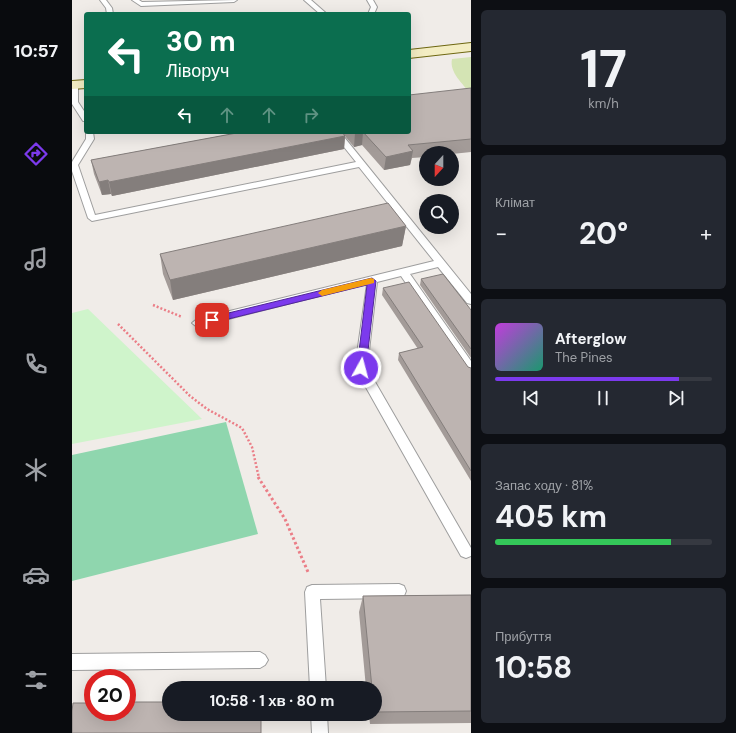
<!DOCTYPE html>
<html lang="uk">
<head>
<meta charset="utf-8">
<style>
  :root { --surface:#171b24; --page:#242831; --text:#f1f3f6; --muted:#9ea1a6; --line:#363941; --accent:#7c3aed }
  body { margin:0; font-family:"DM Sans",sans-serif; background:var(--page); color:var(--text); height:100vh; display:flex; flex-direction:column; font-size:15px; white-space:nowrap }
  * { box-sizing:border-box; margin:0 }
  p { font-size:13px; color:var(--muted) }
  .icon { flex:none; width:22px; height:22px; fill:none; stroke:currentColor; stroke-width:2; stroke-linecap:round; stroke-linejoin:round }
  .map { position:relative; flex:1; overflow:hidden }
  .panel { display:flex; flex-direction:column; gap:10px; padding:10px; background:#0d0f14; width:265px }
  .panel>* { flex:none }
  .hud { position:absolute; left:12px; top:12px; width:327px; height:122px; border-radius:4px; box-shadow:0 4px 16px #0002; background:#0b6e4f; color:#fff; overflow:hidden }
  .needle { width:26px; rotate:201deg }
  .fabs { position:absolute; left:347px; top:146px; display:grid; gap:8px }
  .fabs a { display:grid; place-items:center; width:40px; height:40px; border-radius:50%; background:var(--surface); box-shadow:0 4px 16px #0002; font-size:20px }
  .speed { position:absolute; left:12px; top:669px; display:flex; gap:8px; font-size:20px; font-weight:700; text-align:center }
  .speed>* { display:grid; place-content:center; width:52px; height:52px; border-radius:50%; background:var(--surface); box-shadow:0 4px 16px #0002; line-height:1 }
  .speed .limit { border:6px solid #d22; background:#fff; color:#111 }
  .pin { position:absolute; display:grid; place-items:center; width:34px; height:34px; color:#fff; margin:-17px; border-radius:8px; box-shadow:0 2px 6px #0006 }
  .me { position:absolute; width:44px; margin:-22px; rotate:7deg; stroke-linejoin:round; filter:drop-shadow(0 0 3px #0008) }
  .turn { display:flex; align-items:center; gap:14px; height:84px; padding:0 16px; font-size:18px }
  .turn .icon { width:52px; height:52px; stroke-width:2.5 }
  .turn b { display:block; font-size:28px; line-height:34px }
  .lanes { display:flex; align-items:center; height:38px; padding:0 16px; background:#0003; justify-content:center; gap:20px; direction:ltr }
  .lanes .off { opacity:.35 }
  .big { font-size:30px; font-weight:700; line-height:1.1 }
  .panel .tile { flex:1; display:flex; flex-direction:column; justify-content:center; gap:6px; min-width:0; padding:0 14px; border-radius:6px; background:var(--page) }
  .panel .dial { align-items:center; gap:0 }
  .dial b { font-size:52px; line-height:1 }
  .song { display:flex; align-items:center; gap:12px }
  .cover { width:48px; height:48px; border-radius:6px; background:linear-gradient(135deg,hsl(290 70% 55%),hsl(160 70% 35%)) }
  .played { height:4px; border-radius:2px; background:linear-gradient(90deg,var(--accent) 85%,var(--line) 85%) }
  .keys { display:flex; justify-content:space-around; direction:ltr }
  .heat { display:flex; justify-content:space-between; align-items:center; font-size:22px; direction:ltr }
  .charge { height:6px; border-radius:3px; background:linear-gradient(90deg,#34c759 81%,var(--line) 0) }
  .trip { position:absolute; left:90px; top:681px; width:220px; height:40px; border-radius:20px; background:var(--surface); box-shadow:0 4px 16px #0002; font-weight:700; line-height:40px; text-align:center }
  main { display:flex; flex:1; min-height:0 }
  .tab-bar { display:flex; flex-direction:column; width:72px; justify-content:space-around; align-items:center; background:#090b0e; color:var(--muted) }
  .tab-bar .icon { width:28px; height:28px }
  .tab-bar .selected { color:var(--accent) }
  .tab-bar b { font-size:18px; color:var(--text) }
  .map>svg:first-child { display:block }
  .grass { fill:#d4e4b4 }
  .park { fill:#cff4cb }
  .pitch { fill:#8fd6ae }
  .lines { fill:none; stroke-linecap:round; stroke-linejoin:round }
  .lane-casing { stroke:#9e9e9e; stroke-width:2 }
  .secondary-casing { stroke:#6e6711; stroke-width:2 }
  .path-far1 { stroke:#eb7e87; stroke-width:2.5; stroke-dasharray:2 2; stroke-linecap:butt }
  .path { stroke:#eb7e87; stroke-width:3; stroke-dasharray:2.5 2.5; stroke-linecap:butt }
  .lane { fill:#fff; fill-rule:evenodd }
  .secondary { fill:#f3edc3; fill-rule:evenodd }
  .wall { fill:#a39b98 }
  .shaded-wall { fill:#847e7c }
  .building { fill:#bdb4b1; stroke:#847e7c }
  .route { fill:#7c3aed; stroke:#51269a }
  .slow { fill:#f59e0b }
</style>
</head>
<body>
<main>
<nav class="tab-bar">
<b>10:57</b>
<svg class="icon selected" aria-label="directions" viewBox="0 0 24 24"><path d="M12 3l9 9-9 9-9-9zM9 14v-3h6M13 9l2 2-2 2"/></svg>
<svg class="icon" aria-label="music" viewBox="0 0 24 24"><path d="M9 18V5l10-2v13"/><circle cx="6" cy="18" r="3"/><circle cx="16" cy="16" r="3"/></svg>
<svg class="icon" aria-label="phone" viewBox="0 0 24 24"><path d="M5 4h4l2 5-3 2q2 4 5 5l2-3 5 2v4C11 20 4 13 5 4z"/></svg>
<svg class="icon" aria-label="climate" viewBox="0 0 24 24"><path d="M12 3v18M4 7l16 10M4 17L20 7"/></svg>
<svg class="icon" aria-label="car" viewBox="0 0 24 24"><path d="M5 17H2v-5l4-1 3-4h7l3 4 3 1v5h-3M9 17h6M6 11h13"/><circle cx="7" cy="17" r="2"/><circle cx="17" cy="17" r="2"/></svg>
<svg class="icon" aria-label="filters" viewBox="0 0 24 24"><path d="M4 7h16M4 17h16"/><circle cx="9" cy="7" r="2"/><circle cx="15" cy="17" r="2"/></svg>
</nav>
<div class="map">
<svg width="399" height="733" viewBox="0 0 399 733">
  <rect width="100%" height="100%" fill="#f0ece8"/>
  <path class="grass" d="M 399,57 L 399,94 C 391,84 377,72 380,59 Z"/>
  <path class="park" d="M 16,309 L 130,419 L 0,444 L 0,313 Z"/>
  <path class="pitch" d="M 154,422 L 186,534 L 0,581 L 0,455 Z"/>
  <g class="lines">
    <g class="lane-casing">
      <path id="lane" d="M 28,0 L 34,0 L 40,8 L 41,14 L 35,14 L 34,8 Z
        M 60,0 L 67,0 L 70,2 L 165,0 L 162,2 L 69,6 Z
        M 232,0 L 239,0 L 255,14 L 248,14 Z
        M 295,0 L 301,0 L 305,7 L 302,14 L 296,14 L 299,7 Z
        M 0,83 L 6,85 L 6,102 L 14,114 L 14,121 L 11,121 L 0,104 Z
        M 14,131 L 21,132 L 22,139 L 6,165 L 23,215 L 284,162 L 260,132 L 268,132 L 399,294 L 399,304 L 395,303 L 366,267 L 338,274 L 399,361 L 399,373 L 395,372 L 329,276 L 305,282 L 295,368 L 399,548 L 399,556 L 394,558 L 389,556 L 283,368 L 295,284 L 125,327 L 120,323 L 125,319 L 362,261 L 287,167 L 20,221 L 16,218 L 0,171 L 0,162 L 14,139 Z
        M 327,584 L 332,586 L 334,591 L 332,596 L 327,598 L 248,599 L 254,688 L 238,688 L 233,592 L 235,587 L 240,585 Z
        M 188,652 L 193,655 L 196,660 L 193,665 L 188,668 L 0,670 L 0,654 Z
        M 239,714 L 255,714 L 256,733 L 240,733 Z"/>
    </g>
    <g class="secondary-casing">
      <path id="secondary" d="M 399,43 L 399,51 L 337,58 L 337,50 Z
        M 14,80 L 14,88 L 0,89 L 0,81 Z"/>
    </g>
    <path class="path-far1" d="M 81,305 L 110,317
      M 46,324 L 118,396 L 135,409 L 170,428 L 180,447 L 187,478"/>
    <path class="path" d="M 186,477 L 213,519 L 236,572"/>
    <use href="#lane" class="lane"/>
    <use href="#secondary" class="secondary"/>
  </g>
  <path class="wall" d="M 399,88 L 399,152 L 380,154 L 380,153 L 354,153 L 354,157 L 340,158 L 338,165 L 312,170 L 290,145 L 282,147 L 273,136 L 272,149 L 40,196 L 39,194 L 30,195 L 22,174 L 19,160 L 170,132 L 337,132 Z
    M 334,226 L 330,246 L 101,300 L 91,274 L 88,254 Z
    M 349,279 L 399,310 L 399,358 L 348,285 Z
    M 311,288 L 396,367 L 399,368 L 399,481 L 326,360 L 327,353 L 346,349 L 310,295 Z
    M 399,595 L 399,723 L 298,724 L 297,714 L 303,714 L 303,688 L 294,688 L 287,612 L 291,596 Z"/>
  <path class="shaded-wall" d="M 289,132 L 291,132 L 290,145 L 282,147 L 283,133 Z
    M 273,136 L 272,149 L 40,196 L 37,182 Z
    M 341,151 L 338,165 L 312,170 L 314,157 Z
    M 36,180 L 39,194 L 30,195 L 27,182 Z
    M 334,226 L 330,246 L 101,300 L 98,280 Z"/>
  <path class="building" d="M 399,88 L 399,139 L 336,145 L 341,151 L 314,157 L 291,132 L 337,132 L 337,95 Z
    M 170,132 L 270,132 L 273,136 L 37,182 L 36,180 L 27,182 L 19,160 Z
    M 316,203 L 334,226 L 98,280 L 88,254 Z
    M 371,274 L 399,310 L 399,349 L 349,279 Z
    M 337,282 L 396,367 L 399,368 L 399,471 L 327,353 L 351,347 L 311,288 Z
    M 399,595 L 399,711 L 303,712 L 303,688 L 300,688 L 291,596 Z
    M 55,702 L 97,702 L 97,714 L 189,714 L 189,733 L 0,733 L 0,711 L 1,703 L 21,703 L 21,712 L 55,712 Z"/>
  <path class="route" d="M 300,278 L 304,281 L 294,368 L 289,371 L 285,368 L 295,285 L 140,323 L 135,320 L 140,317 Z"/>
  <path class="slow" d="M 299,278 L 302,279 L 302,283 L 250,296 L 246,293 L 250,290 Z"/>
</svg>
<div class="fabs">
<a><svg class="needle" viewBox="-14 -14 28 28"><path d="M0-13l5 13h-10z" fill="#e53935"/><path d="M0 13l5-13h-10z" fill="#9ea1a6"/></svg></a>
<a><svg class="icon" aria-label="search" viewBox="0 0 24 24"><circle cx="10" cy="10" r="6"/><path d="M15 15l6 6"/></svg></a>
</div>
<div class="speed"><div class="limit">20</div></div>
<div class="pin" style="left:140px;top:320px;background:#d93025"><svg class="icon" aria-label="arrive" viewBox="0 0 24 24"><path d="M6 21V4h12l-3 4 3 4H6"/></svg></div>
<svg class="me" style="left:289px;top:368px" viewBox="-20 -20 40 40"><circle r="17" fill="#7c3aed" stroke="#fff" stroke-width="3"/><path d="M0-11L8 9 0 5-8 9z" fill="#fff"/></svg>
<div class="trip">10:58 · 1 хв · 80 m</div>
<div class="hud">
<div class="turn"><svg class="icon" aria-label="left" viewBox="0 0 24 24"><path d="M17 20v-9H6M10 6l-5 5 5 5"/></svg><div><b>30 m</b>Ліворуч</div></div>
<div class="lanes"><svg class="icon" aria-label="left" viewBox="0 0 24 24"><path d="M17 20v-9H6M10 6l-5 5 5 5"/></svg><svg class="icon off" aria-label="ahead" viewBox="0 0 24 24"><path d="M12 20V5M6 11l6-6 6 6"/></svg><svg class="icon off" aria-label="ahead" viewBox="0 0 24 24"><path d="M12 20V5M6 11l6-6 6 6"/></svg><svg class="icon off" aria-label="right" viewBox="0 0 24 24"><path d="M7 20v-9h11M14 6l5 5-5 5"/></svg></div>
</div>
</div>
<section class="panel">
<div class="tile dial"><b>17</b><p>km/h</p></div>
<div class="tile"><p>Клімат</p>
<div class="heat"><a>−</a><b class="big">20°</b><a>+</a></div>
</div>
<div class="tile">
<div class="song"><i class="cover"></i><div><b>Afterglow</b><p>The Pines</p></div></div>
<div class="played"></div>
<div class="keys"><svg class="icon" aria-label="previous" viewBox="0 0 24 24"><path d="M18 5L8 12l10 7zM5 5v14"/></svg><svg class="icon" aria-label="pause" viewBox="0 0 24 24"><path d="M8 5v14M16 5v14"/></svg><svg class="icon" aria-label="next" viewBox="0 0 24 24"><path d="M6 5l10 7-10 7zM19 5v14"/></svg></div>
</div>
<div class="tile"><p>Запас ходу · 81%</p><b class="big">405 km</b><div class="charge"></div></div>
<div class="tile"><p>Прибуття</p><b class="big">10:58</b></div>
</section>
</main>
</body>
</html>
